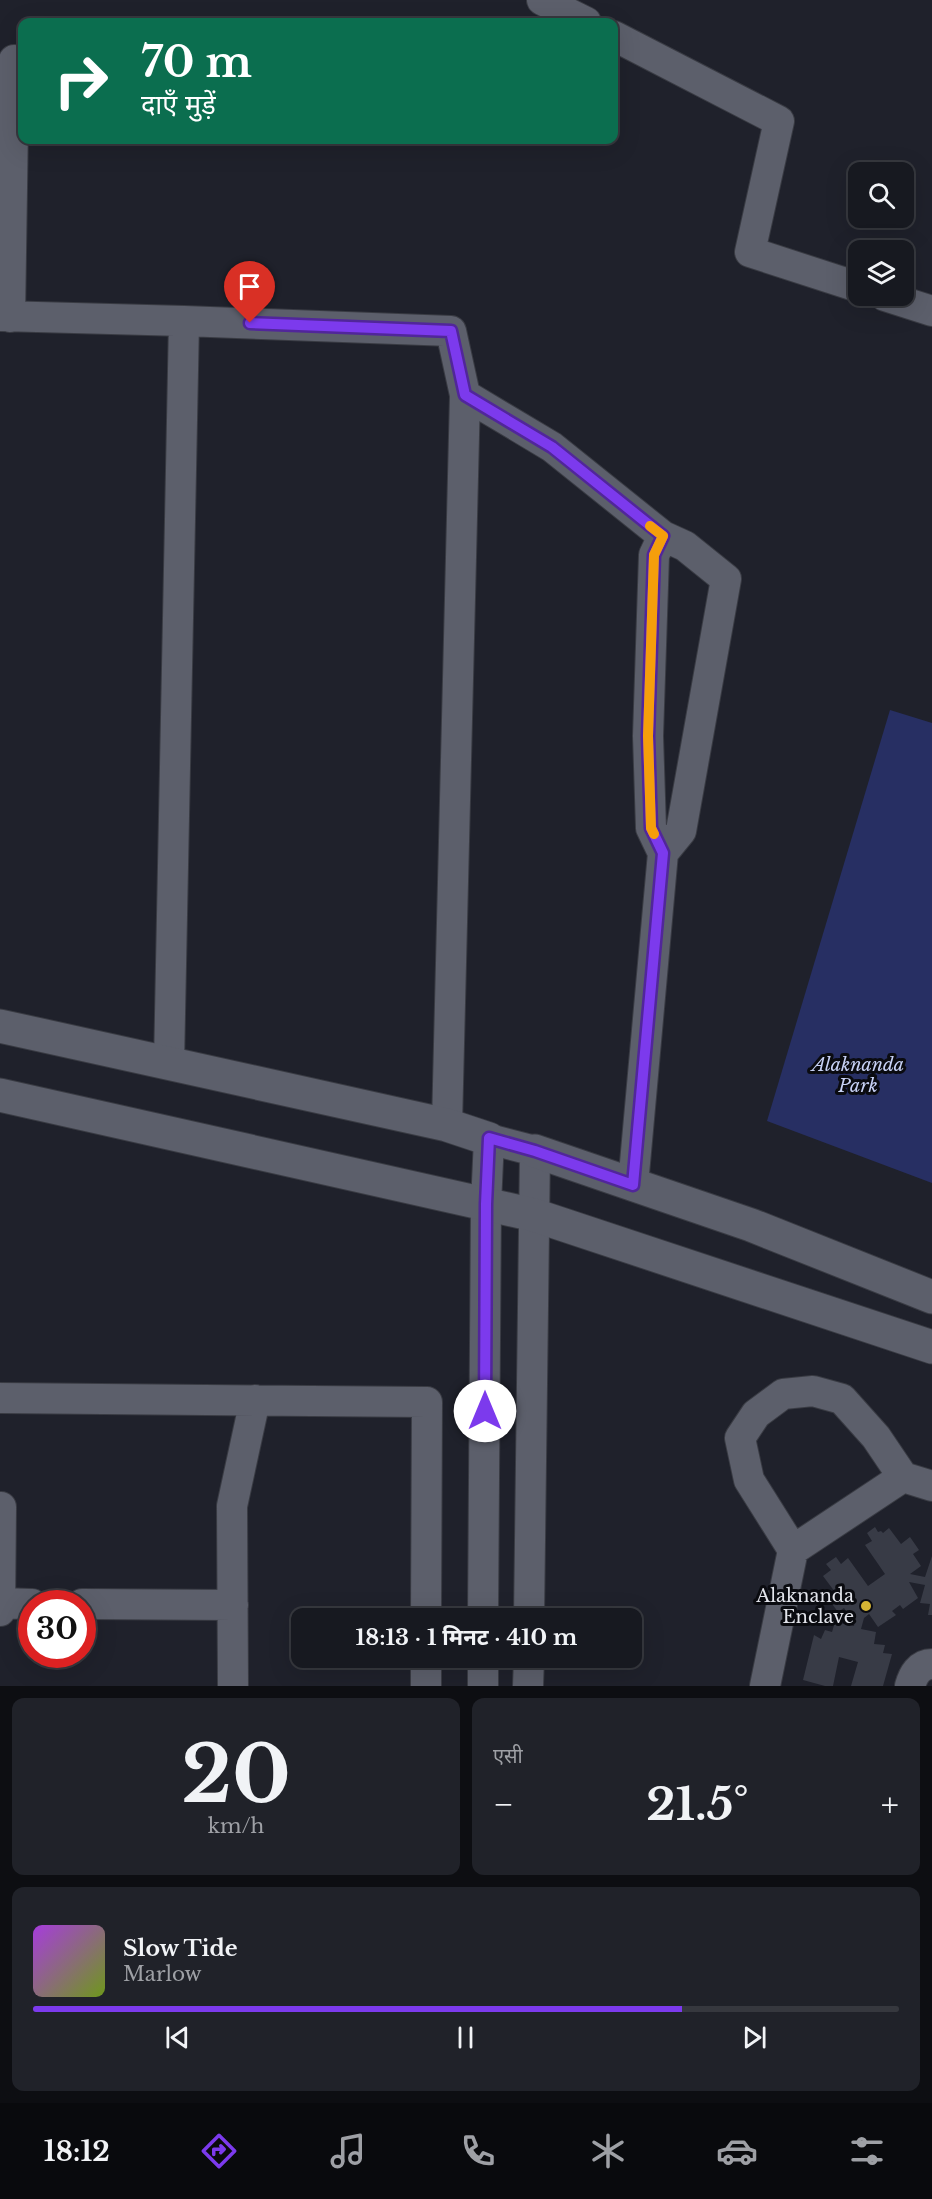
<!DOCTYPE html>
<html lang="hi">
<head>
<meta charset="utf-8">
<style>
  :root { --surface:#171920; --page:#202229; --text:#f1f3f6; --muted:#9ea0a5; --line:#36383e; --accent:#7c3aed }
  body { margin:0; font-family:"Libre Baskerville","Noto Sans Devanagari",serif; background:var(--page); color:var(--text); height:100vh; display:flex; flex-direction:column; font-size:22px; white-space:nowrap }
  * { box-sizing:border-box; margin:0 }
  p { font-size:20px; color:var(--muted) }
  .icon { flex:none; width:33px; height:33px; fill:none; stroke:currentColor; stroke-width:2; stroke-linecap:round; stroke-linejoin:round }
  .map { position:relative; height:1686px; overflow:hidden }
  .drawer { display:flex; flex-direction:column; gap:12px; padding:12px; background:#0d0e12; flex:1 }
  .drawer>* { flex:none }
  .top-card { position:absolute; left:18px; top:18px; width:600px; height:126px; border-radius:12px; box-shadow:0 6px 24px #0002,0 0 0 2px var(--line); background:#0b6e4f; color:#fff; overflow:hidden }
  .controls { position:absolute; left:848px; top:162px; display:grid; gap:12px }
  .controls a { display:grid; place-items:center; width:66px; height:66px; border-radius:12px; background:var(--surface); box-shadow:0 6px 24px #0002,0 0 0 2px var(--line); font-size:30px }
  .speed { position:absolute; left:18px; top:1590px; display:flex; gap:12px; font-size:30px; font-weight:700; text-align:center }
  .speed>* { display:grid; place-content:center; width:78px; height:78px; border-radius:50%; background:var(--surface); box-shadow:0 6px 24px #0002,0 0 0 2px var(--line); line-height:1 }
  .speed .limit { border:9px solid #d22; background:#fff; color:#111 }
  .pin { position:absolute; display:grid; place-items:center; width:51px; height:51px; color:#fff; margin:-62px -26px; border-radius:50% 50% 50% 0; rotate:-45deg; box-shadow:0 0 6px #0007 }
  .pin .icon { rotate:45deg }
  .me { position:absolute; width:66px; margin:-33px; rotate:0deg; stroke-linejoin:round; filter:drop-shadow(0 0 4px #0008) }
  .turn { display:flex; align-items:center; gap:21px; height:126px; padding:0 24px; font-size:27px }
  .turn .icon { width:78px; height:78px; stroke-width:2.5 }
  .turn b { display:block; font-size:42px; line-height:51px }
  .big { font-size:45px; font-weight:700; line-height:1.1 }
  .drawer .card { flex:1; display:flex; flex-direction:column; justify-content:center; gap:9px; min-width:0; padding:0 21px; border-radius:12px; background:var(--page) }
  .drawer .dial { align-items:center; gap:0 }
  .dial b { font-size:78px; line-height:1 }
  .song { display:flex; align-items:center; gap:18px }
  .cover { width:72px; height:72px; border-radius:9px; background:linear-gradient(135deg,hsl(280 70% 55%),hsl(80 70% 35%)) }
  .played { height:6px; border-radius:3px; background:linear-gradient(90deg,var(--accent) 75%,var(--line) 75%) }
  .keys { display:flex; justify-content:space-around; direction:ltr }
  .heat { display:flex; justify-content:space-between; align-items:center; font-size:33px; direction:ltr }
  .drawer .tiles { flex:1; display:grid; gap:12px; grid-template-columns:1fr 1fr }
  .card:last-child { grid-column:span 2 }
  .trip { position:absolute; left:291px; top:1608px; width:351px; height:60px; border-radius:12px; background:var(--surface); box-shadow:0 6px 24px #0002,0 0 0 2px var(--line); font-weight:700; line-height:60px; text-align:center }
  .dock { display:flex; height:96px; justify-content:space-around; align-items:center; background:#090a0d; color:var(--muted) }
  .dock .icon { width:42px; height:42px }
  .dock .current { color:var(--accent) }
  .dock b { font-size:27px; color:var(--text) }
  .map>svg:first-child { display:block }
  .green { fill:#272f63 }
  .building { fill:#383b46 }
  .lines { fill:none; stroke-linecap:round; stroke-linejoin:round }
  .street-casing { stroke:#393b43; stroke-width:32 }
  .secondary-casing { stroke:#393b43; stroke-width:35 }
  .street { stroke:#5c5f6b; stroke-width:30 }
  .secondary { stroke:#5c5f6b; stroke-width:33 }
  .route-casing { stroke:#51269a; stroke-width:15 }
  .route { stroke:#7c3aed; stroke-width:10 }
  .slow { stroke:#f59e0b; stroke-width:10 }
  .poi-dot { fill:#d6b534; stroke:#0a0b10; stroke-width:2 }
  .labels { text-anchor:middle; stroke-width:6; stroke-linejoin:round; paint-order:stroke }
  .park-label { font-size:18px; font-style:italic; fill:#c8d2f6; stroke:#0a0b10 }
  .poi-label { font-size:18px; fill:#e2e4eb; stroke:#0a0b10; text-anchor:end }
</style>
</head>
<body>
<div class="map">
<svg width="932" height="1686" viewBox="0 0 932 1686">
  <rect width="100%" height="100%" fill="#1f212b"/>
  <path class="green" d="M 890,710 L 932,723 L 932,1183 L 767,1121 Z"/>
  <path class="building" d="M 875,1527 L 878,1532 L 881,1531 L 883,1533 L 889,1528 L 901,1544 L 910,1537 L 919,1550 L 913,1554 L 921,1566 L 910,1574 L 925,1577 L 932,1556 L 932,1615 L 928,1615 L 930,1604 L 920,1603 L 925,1585 L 909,1582 L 918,1598 L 903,1609 L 900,1605 L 892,1611 L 896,1615 L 878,1627 L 869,1614 L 864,1618 L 861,1629 L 876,1632 L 874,1644 L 885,1645 L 883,1653 L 892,1654 L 883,1686 L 851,1686 L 858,1662 L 839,1657 L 833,1686 L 825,1686 L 803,1680 L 814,1635 L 821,1639 L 825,1630 L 832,1632 L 835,1622 L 854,1626 L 856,1614 L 851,1618 L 844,1608 L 838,1612 L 827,1597 L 835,1592 L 823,1576 L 831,1570 L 826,1564 L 836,1557 L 841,1564 L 848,1558 L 868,1586 L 885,1574 L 865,1545 L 872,1541 L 867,1533 Z"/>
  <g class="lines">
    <g class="street-casing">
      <path id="street" d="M 542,0 L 586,22
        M 614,36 L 779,121 L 750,252 L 858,287
        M 885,296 L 932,311
        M 0,316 L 184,321 L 451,331 L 465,395 L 447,1125
        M 10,317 L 14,60
        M 465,395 L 552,447 L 663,536 L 685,546 L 726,579 L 681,831 L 663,853
        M 169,1064 L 184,321
        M 633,1185 L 663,853 L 651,828 L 648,736 L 654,555 L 663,536
        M 0,1398 L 427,1402 L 426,1618
        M 793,1550 L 749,1480 L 740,1438 L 756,1414 L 783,1394 L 813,1391 L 842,1399 L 876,1437 L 903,1477
        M 0,1603 L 32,1604
        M 82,1604 L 233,1605
        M 0,1611 L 1,1507
        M 483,1618 L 486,1204 L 489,1139 L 535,1151 L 529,1618
        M 233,1686 L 232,1506 L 255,1400
        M 426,1686 L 426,1658
        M 483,1686 L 483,1658
        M 528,1686 L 529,1658
        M 765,1686 L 793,1550 L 903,1477 L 932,1486
        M 910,1686 C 913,1675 919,1664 932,1664"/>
    </g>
    <g class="secondary-casing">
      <path id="secondary" d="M 0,1026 L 447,1125 L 489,1139
        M 0,1095 L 534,1215 L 932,1347
        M 535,1151 L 751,1225 L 932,1297"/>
    </g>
    <use href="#street" class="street"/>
    <use href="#secondary" class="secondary"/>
  </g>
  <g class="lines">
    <g class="route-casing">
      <path id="route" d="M 250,323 L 451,331 L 465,395 L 552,447 L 663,536 L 654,555 L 648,736 L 651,828 L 663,853 L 633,1185 L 535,1151 L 489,1138 L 486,1204 L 485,1411"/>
    </g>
    <use href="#route" class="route"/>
    <path class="slow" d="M 650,526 L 663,536 L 654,555 L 648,736 L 651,828 L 654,834"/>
  </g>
  <circle class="poi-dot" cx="866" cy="1606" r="6"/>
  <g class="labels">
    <g class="park-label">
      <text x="858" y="1071">Alaknanda<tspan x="858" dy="21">Park</tspan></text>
    </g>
    <g class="poi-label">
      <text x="854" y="1602">Alaknanda<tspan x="854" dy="21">Enclave</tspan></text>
    </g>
  </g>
</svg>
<div class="controls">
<a><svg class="icon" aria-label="search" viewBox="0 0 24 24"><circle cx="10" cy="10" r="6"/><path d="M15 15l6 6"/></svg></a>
<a><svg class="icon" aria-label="layers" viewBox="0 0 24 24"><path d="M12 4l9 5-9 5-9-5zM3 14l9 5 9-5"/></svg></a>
</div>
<div class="speed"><div class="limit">30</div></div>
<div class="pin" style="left:250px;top:323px;background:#d93025"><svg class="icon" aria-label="arrive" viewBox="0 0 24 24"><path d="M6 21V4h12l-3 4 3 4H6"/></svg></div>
<svg class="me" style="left:485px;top:1411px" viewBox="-20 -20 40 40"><circle r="19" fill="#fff"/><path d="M0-13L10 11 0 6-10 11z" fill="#7c3aed"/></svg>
<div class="trip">18:13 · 1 मिनट · 410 m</div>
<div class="top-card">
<div class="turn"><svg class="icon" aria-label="right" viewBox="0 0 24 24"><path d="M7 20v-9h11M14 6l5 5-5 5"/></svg><div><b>70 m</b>दाएँ मुड़ें</div></div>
</div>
</div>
<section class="drawer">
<div class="tiles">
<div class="card dial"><b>20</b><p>km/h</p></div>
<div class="card"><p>एसी</p>
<div class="heat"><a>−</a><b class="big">21.5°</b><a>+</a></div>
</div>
<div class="card">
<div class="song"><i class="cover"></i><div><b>Slow Tide</b><p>Marlow</p></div></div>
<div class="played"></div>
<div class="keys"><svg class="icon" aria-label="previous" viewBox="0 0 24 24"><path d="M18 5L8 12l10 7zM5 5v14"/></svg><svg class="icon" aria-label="pause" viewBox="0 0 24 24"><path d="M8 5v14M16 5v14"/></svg><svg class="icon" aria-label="next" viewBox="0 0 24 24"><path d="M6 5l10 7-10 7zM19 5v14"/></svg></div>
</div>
</div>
</section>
<nav class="dock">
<b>18:12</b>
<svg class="icon current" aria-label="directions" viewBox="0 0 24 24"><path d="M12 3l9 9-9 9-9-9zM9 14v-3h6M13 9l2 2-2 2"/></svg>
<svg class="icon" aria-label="music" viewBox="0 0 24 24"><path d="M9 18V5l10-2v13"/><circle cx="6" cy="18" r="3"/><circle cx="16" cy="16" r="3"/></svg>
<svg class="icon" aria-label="phone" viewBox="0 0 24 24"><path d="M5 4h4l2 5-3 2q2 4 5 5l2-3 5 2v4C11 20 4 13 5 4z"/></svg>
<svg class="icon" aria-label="climate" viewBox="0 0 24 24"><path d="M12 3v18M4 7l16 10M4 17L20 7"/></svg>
<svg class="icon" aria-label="car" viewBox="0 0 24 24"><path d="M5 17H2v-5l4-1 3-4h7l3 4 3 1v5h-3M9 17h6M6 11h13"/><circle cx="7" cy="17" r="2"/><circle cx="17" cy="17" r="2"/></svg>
<svg class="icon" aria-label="filters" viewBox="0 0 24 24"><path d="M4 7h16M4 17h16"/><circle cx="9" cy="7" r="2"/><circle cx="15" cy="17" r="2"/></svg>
</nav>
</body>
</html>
